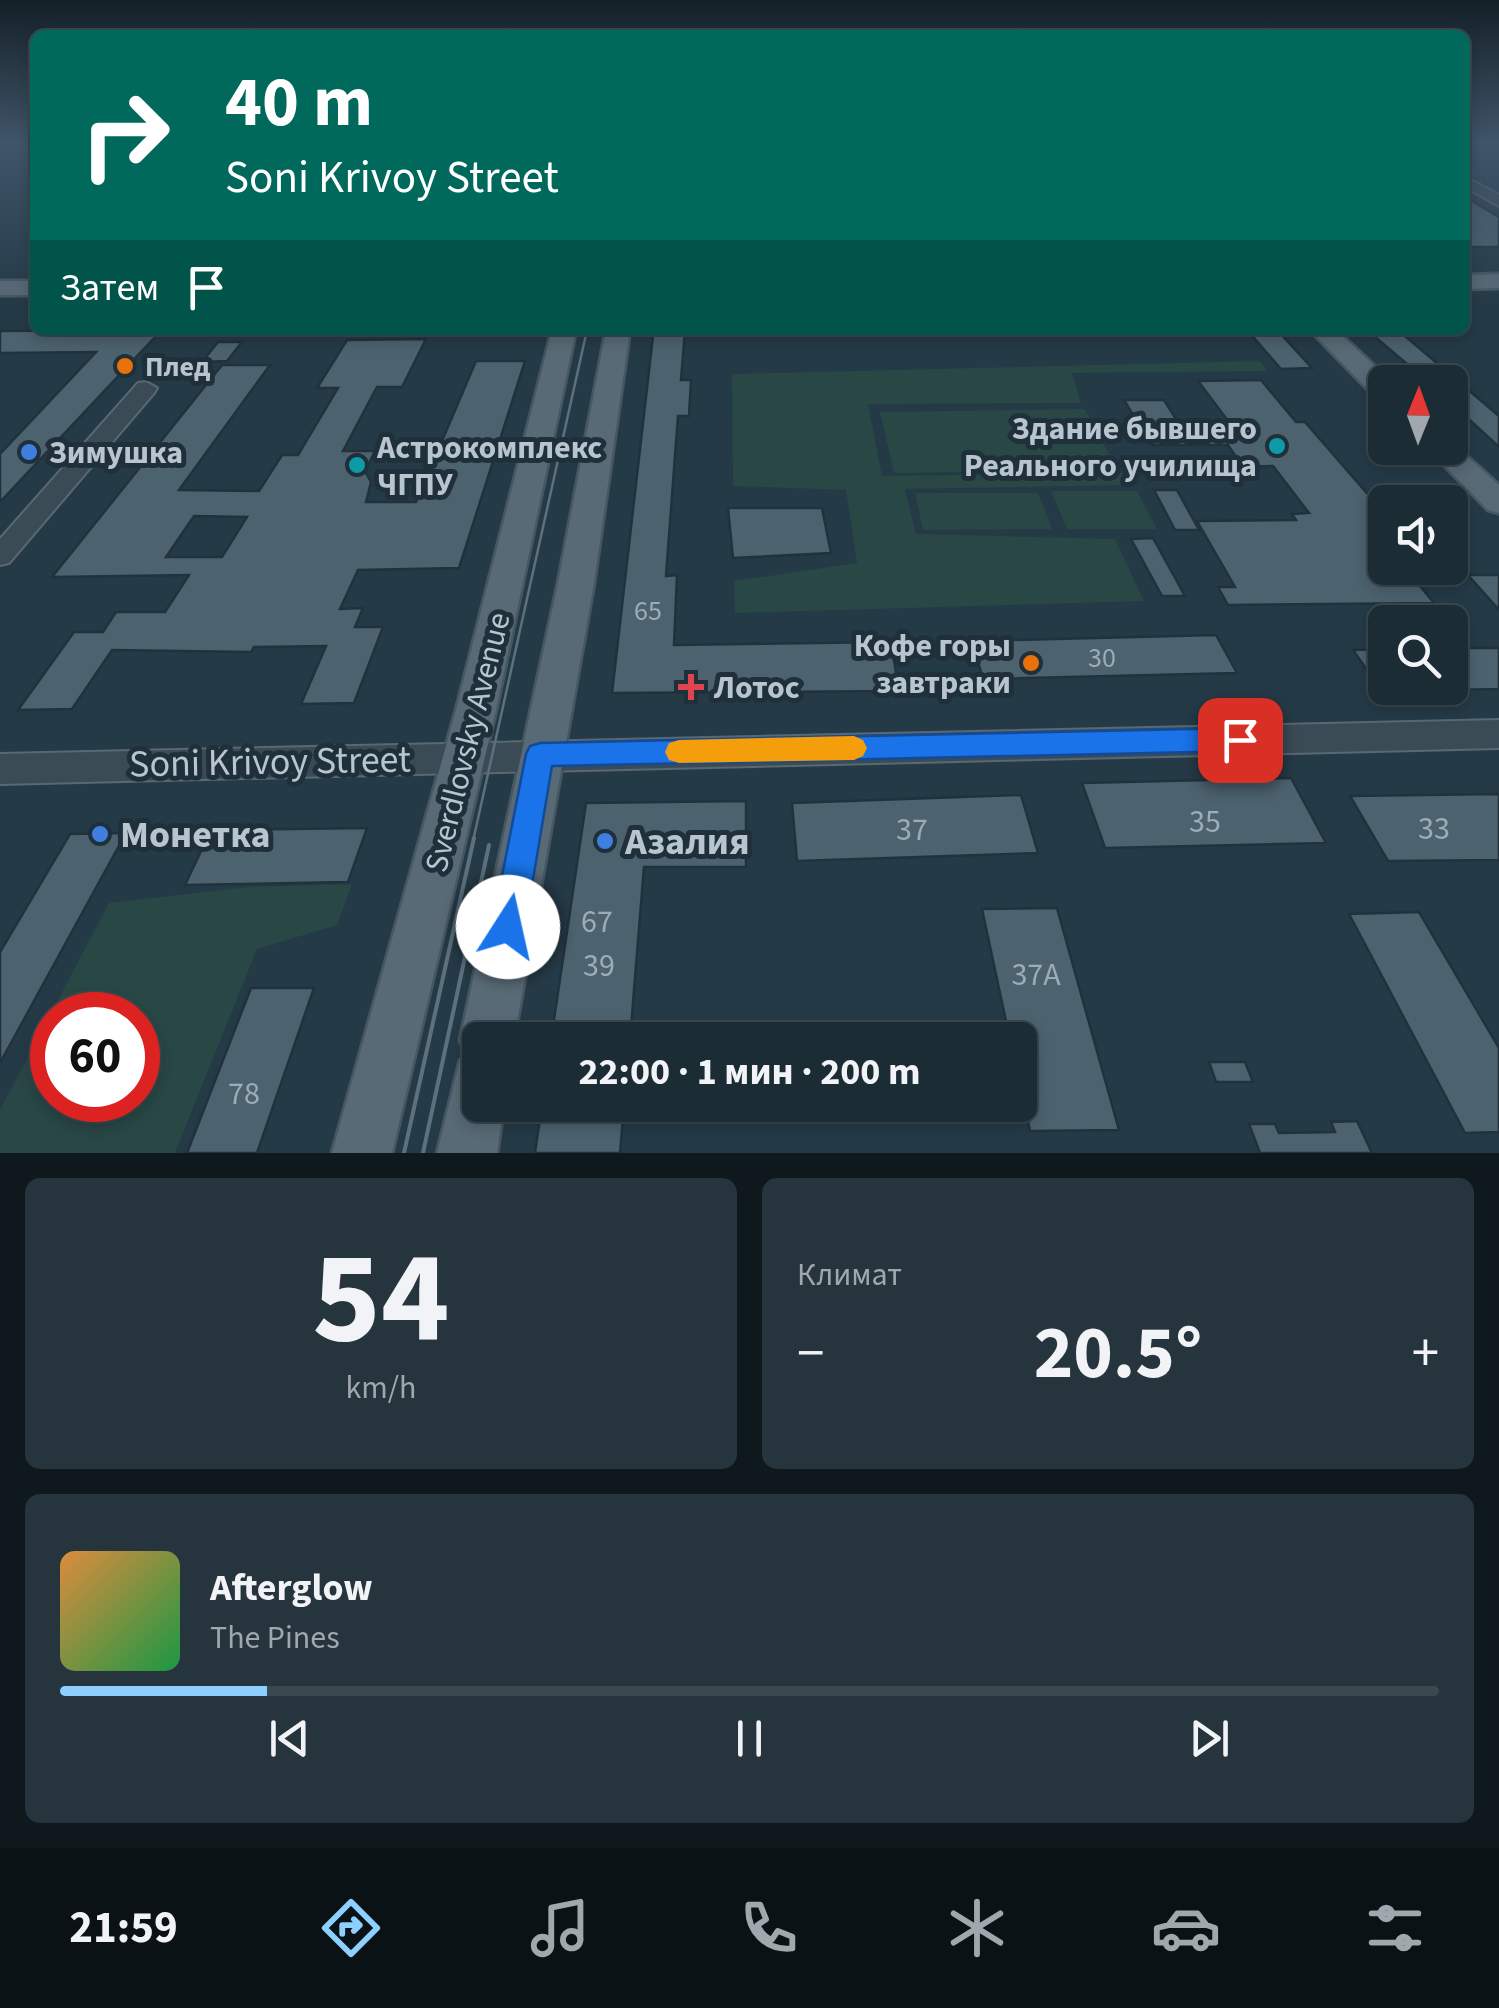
<!DOCTYPE html>
<html lang="ru">
<head>
<meta charset="utf-8">
<style>
  :root { --surface:#1c2c35; --page:#25343d; --text:#f1f3f6; --muted:#a0a7ad; --line:#3a4850; --accent:#8dcfff }
  body { margin:0; font-family:"Source Sans 3",sans-serif; background:var(--page); color:var(--text); height:100vh; display:flex; flex-direction:column; font-size:38px; white-space:nowrap }
  * { box-sizing:border-box; margin:0 }
  p { font-size:32px; color:var(--muted) }
  .icon { flex:none; width:55px; height:55px; fill:none; stroke:currentColor; stroke-width:2; stroke-linecap:round; stroke-linejoin:round }
  .map { position:relative; height:1153px; overflow:hidden }
  .sheet { display:flex; flex-direction:column; gap:25px; padding:25px; background:#0f181d; flex:1 }
  .sheet>* { flex:none }
  .guide { position:absolute; left:30px; top:30px; width:1440px; height:305px; border-radius:15px; box-shadow:0 5px 15px #0003,0 0 0 2px var(--line); background:#00695c; color:#fff; overflow:hidden }
  .needle { width:65px; rotate:1deg }
  .controls { position:absolute; left:1368px; top:365px; display:grid; gap:20px }
  .controls a { display:grid; place-items:center; width:100px; height:100px; border-radius:15px; background:var(--surface); box-shadow:0 5px 15px #0003,0 0 0 2px var(--line); font-size:50px }
  .speed { position:absolute; left:30px; top:992px; display:flex; gap:20px; font-size:50px; font-weight:700; text-align:center }
  .speed>* { display:grid; place-content:center; width:130px; height:130px; border-radius:50%; background:var(--surface); box-shadow:0 5px 15px #0003,0 0 0 2px var(--line); line-height:1 }
  .speed .limit { border:15px solid #d22; background:#fff; color:#111 }
  .pin { position:absolute; display:grid; place-items:center; width:85px; height:85px; color:#fff; margin:-42px; border-radius:20px; box-shadow:0 5px 15px #0006 }
  .me { position:absolute; width:110px; margin:-55px; rotate:10deg; stroke-linejoin:round; filter:drop-shadow(0 0 8px #0008) }
  .turn { display:flex; align-items:center; gap:35px; height:210px; padding:0 30px; font-size:45px }
  .turn .icon { width:130px; height:130px; stroke-width:2.5 }
  .turn b { display:block; font-size:70px; line-height:85px }
  .then { display:flex; align-items:center; height:95px; padding:0 30px; background:#0003; gap:20px; font-size:38px }
  .big { font-size:75px; font-weight:700; line-height:1.1 }
  .sheet .tile { flex:1; display:flex; flex-direction:column; justify-content:center; gap:15px; min-width:0; padding:0 35px; border-radius:15px; background:var(--page) }
  .sheet .dial { align-items:center; gap:0 }
  .dial b { font-size:130px; line-height:1 }
  .song { display:flex; align-items:center; gap:30px }
  .cover { width:120px; height:120px; border-radius:15px; background:linear-gradient(135deg,hsl(30 70% 55%),hsl(140 70% 35%)) }
  .played { height:10px; border-radius:5px; background:linear-gradient(90deg,var(--accent) 15%,var(--line) 15%) }
  .keys { display:flex; justify-content:space-around; direction:ltr }
  .heat { display:flex; justify-content:space-between; align-items:center; font-size:55px; direction:ltr }
  .sheet .tiles { flex:1; display:grid; gap:25px; grid-template-columns:1fr 1fr }
  .tile:last-child { grid-column:span 2 }
  .trip { position:absolute; left:462px; top:1022px; width:575px; height:100px; border-radius:15px; background:var(--surface); box-shadow:0 5px 15px #0003,0 0 0 2px var(--line); font-weight:700; line-height:100px; text-align:center }
  .dock { display:flex; height:160px; justify-content:space-around; align-items:center; background:#0b1215; color:var(--muted) }
  .dock .icon { width:70px; height:70px }
  .dock .selected { color:var(--accent) }
  .dock b { font-size:45px; color:var(--text) }
  .map>svg:first-child { display:block }
  .green { fill:#284745; fill-rule:evenodd }
  .building { fill:#4c626f; stroke:#21323d; stroke-width:2.5; fill-rule:evenodd }
  .lines { fill:none; stroke-linecap:round; stroke-linejoin:round }
  .minor-casing { stroke:#596873; stroke-width:4 }
  .major-casing { stroke:#475762; stroke-width:5 }
  .minor { fill:#3a4b56; fill-rule:evenodd }
  .major { fill:#586a76; fill-rule:evenodd }
  .tram-far1 { stroke:#5c707d; stroke-width:2.5 }
  .tram { stroke:#5c707d; stroke-width:4 }
  .route { fill:#1a73e8; stroke:#114b97; stroke-width:2.5 }
  .slow { fill:#f59e0b }
  .food-dot { fill:#e8710a; stroke:#1f303b; stroke-width:4 }
  .culture-dot { fill:#0f9aa8; stroke:#1f303b; stroke-width:4 }
  .shop-dot { fill:#3f7fe0; stroke:#1f303b; stroke-width:4 }
  .health-dot { fill:#e0444e; stroke:#1f303b; stroke-width:4 }
  .labels { text-anchor:middle; stroke-width:10; stroke-linejoin:round; paint-order:stroke }
  .far-poi-label { font-size:28px; font-weight:bold; fill:#b8c5cf; stroke:#1f303b; text-anchor:start }
  .number-label { font-size:28px; fill:#9dacb7 }
  .poi-label { font-size:32px; font-weight:bold; fill:#b8c5cf; stroke:#1f303b; text-anchor:start }
  .street-label { font-size:32px; fill:#b8c5cf; stroke:#1f303b }
  .near-number-label { font-size:32px; fill:#9dacb7 }
  .near-street-label { font-size:38px; fill:#b8c5cf; stroke:#1f303b }
  .near-poi-label { font-size:38px; font-weight:bold; fill:#b8c5cf; stroke:#1f303b; text-anchor:start }
</style>
</head>
<body>
<div class="map">
<svg width="1499" height="1153" viewBox="0 0 1499 1153">
  <rect width="100%" height="100%" fill="#253a47"/>
  <path class="green" d="M 1260,361 L 1268,371 L 1072,373 L 1081,403 L 868,404 L 882,476 L 1126,473 L 1131,485 L 905,489 L 916,534 L 1115,539 L 1144,601 L 735,613 L 734,581 L 857,563 L 846,490 L 733,486 L 732,374 Z
    M 1085,409 L 1118,470 L 894,473 L 880,412 Z
    M 1051,491 L 1137,491 L 1157,529 L 1067,529 Z
    M 1038,493 L 1052,529 L 923,530 L 915,493 Z
    M 352,884 L 337,925 L 257,949 L 175,1153 L 0,1153 L 0,1110 L 109,903 L 248,887 ZM 52,1015 L 138,1015 L 138,1100 L 52,1100 Z"/>
  <path class="building" d="M 1465,197 L 1499,217 L 1499,247 L 1465,247 Z
    M 142,330 L 155,337 L 0,502 L 0,454 L 96,352 L 0,353 L 0,331 Z
    M 664,330 L 685,330 L 681,380 L 691,380 L 689,416 L 678,416 L 666,576 L 677,575 L 674,645 L 891,642 L 899,691 L 612,693 L 653,336 Z
    M 1247,330 L 1277,330 L 1312,368 L 1281,369 Z
    M 1367,330 L 1398,330 L 1499,416 L 1499,447 L 1450,402 L 1450,382 L 1428,382 Z
    M 426,339 L 402,387 L 377,387 L 343,451 L 375,451 L 365,471 L 371,482 L 366,502 L 416,502 L 476,361 L 525,361 L 459,568 L 358,570 L 340,609 L 363,608 L 355,627 L 383,627 L 354,703 L 301,704 L 326,646 L 254,647 L 251,652 L 112,650 L 72,709 L 18,710 L 74,632 L 103,632 L 116,612 L 165,612 L 189,575 L 52,577 L 222,365 L 270,365 L 179,490 L 259,491 L 282,455 L 298,455 L 338,388 L 317,388 L 347,340 ZM 194,516 L 247,517 L 222,557 L 166,557 Z
    M 218,342 L 242,342 L 227,361 L 202,362 Z
    M 1261,380 L 1296,422 L 1305,422 L 1385,514 L 1385,568 L 1405,568 L 1434,603 L 1228,605 L 1218,587 L 1235,587 L 1197,521 L 1296,520 L 1292,514 L 1309,513 L 1273,466 L 1243,467 L 1228,445 L 1151,445 L 1124,400 L 1164,400 L 1181,427 L 1232,426 L 1198,381 Z
    M 1154,490 L 1177,490 L 1199,530 L 1175,530 Z
    M 728,508 L 822,508 L 831,553 L 733,558 Z
    M 1153,538 L 1185,596 L 1162,596 L 1131,539 Z
    M 1468,575 L 1499,575 L 1499,610 Z
    M 1216,635 L 1237,673 L 983,679 L 972,641 Z
    M 1450,648 L 1499,648 L 1499,689 L 1450,690 Z
    M 1385,649 L 1385,696 L 1353,650 Z
    M 1291,778 L 1326,843 L 1105,848 L 1082,783 Z
    M 1499,794 L 1499,860 L 1388,861 L 1350,796 Z
    M 1021,795 L 1038,853 L 797,861 L 792,803 Z
    M 746,801 L 746,867 L 644,867 L 630,1040 L 551,1040 L 586,803 Z
    M 367,828 L 348,882 L 185,885 L 211,830 Z
    M 126,833 L 0,1063 L 0,952 L 70,834 Z
    M 1057,908 L 1119,1130 L 1030,1131 L 1020,1084 L 1020,1040 L 1010,1040 L 982,909 Z
    M 1419,912 L 1499,1048 L 1499,1132 L 1465,1133 L 1349,914 Z
    M 251,988 L 314,988 L 257,1153 L 187,1153 Z
    M 1209,1062 L 1245,1062 L 1253,1082 L 1216,1082 Z
    M 542,1105 L 624,1105 L 620,1153 L 535,1153 Z
    M 1357,1121 L 1372,1153 L 1260,1153 L 1249,1124 L 1275,1124 L 1279,1133 L 1335,1132 L 1331,1122 Z"/>
  <g class="lines">
    <g class="minor-casing">
      <path id="minor" d="M 1465,177 L 1499,195 L 1499,206 L 1465,187 Z
        M 146,382 L 157,388 L 154,393 L 9,563 L 0,565 L 0,539 L 138,383 Z
        M 1499,720 L 1499,748 L 0,784 L 0,754 Z"/>
    </g>
    <g class="major-casing">
      <path id="major" d="M 1499,274 L 1499,288 L 1465,289 L 1465,275 Z
        M 0,281 L 35,281 L 35,295 L 0,295 Z
        M 552,330 L 576,330 L 496,710 L 392,1153 L 332,1153 L 456,710 Z
        M 606,330 L 630,330 L 594,583 L 514,1040 L 480,1040 L 480,1105 L 504,1105 L 497,1153 L 437,1153 L 460,1060 L 467,1057 L 460,1040 L 558,583 Z
        M 1310,330 L 1336,330 L 1392,382 L 1385,382 L 1385,399 L 1375,397 Z
        M 1450,441 L 1499,485 L 1499,513 L 1488,510 L 1427,448 L 1450,448 Z"/>
    </g>
    <use href="#minor" class="minor"/>
    <use href="#major" class="major"/>
    <path class="tram-far1" d="M 473,841 L 587,330"/>
    <path class="tram" d="M 404,1153 L 474,838
      M 423,1153 L 489,845"/>
  </g>
  <linearGradient id="sky" x2="0" y2="1"><stop stop-color="#142027"/><stop offset="0.47" stop-color="#405569"/><stop offset="1" stop-color="#405569" stop-opacity="0"/></linearGradient>
  <rect width="1499" height="304" fill="url(#sky)"/>
  <path class="route" d="M 1240,728 L 1249,731 L 1253,740 L 1249,748 L 1240,751 L 552,766 L 525,927 L 520,938 L 508,943 L 497,938 L 492,927 L 526,754 L 530,746 L 540,743 Z"/>
  <path class="slow" d="M 854,736 L 863,740 L 867,748 L 863,756 L 854,760 L 679,763 L 669,760 L 665,752 L 669,743 L 679,740 Z"/>
  <g class="food-dot">
    <circle cx="125" cy="366" r="10"/>
    <circle cx="1031" cy="663" r="10"/>
  </g>
  <g class="culture-dot">
    <circle cx="1277" cy="446" r="10"/>
    <circle cx="357" cy="465" r="10"/>
  </g>
  <g class="shop-dot">
    <circle cx="29" cy="452" r="10"/>
    <circle cx="100" cy="834" r="10"/>
    <circle cx="605" cy="841" r="10"/>
  </g>
  <path class="health-dot" d="M686 672h10v10h10v10h-10v10h-10v-10h-10v-10h10z"/>
  <g class="labels">
    <g class="far-poi-label">
      <text x="145" y="376">Плед</text>
    </g>
    <g class="number-label">
      <text x="648" y="620">65</text>
      <text x="1102" y="667">30</text>
    </g>
    <g class="poi-label">
      <text x="1257" y="439" text-anchor="end">Здание бывшего<tspan x="1257" dy="37">Реального училища</tspan></text>
      <text x="377" y="458">Астрокомплекс<tspan x="377" dy="37">ЧГПУ</tspan></text>
      <text x="49" y="463">Зимушка</text>
      <text x="1011" y="656" text-anchor="end">Кофе горы<tspan x="1011" dy="37">завтраки</tspan></text>
      <text x="714" y="698">Лотос</text>
    </g>
    <g class="street-label">
      <text transform="translate(467 742) rotate(-76)" y="11">Sverdlovsky Avenue</text>
    </g>
    <g class="near-number-label">
      <text x="1205" y="832">35</text>
      <text x="1434" y="839">33</text>
      <text x="912" y="840">37</text>
      <text x="597" y="932">67</text>
      <text x="599" y="976">39</text>
      <text x="1036" y="985">37А</text>
      <text x="244" y="1104">78</text>
    </g>
    <g class="near-street-label">
      <text transform="translate(270 761) rotate(-1)" y="13">Soni Krivoy Street</text>
    </g>
    <g class="near-poi-label">
      <text x="120" y="847">Монетка</text>
      <text x="625" y="854">Азалия</text>
    </g>
  </g>
</svg>
<div class="controls">
<a><svg class="needle" viewBox="-14 -14 28 28"><path d="M0-13l5 13h-10z" fill="#e53935"/><path d="M0 13l5-13h-10z" fill="#a0a7ad"/></svg></a>
<a><svg class="icon" aria-label="sound" viewBox="0 0 24 24"><path d="M4 9h4l5-4v14l-5-4H4zM17 9q2 3 0 6"/></svg></a>
<a><svg class="icon" aria-label="search" viewBox="0 0 24 24"><circle cx="10" cy="10" r="6"/><path d="M15 15l6 6"/></svg></a>
</div>
<div class="speed"><div class="limit">60</div></div>
<div class="pin" style="left:1240px;top:740px;background:#d93025"><svg class="icon" aria-label="arrive" viewBox="0 0 24 24"><path d="M6 21V4h12l-3 4 3 4H6"/></svg></div>
<svg class="me" style="left:508px;top:927px" viewBox="-20 -20 40 40"><circle r="19" fill="#fff"/><path d="M0-13L10 11 0 6-10 11z" fill="#1a73e8"/></svg>
<div class="trip">22:00 · 1 мин · 200 m</div>
<div class="guide">
<div class="turn"><svg class="icon" aria-label="right" viewBox="0 0 24 24"><path d="M7 20v-9h11M14 6l5 5-5 5"/></svg><div><b>40 m</b>Soni Krivoy Street</div></div>
<div class="then">Затем<svg class="icon" aria-label="arrive" viewBox="0 0 24 24"><path d="M6 21V4h12l-3 4 3 4H6"/></svg></div>
</div>
</div>
<section class="sheet">
<div class="tiles">
<div class="tile dial"><b>54</b><p>km/h</p></div>
<div class="tile"><p>Климат</p>
<div class="heat"><a>−</a><b class="big">20.5°</b><a>+</a></div>
</div>
<div class="tile">
<div class="song"><i class="cover"></i><div><b>Afterglow</b><p>The Pines</p></div></div>
<div class="played"></div>
<div class="keys"><svg class="icon" aria-label="previous" viewBox="0 0 24 24"><path d="M18 5L8 12l10 7zM5 5v14"/></svg><svg class="icon" aria-label="pause" viewBox="0 0 24 24"><path d="M8 5v14M16 5v14"/></svg><svg class="icon" aria-label="next" viewBox="0 0 24 24"><path d="M6 5l10 7-10 7zM19 5v14"/></svg></div>
</div>
</div>
</section>
<nav class="dock">
<b>21:59</b>
<svg class="icon selected" aria-label="directions" viewBox="0 0 24 24"><path d="M12 3l9 9-9 9-9-9zM9 14v-3h6M13 9l2 2-2 2"/></svg>
<svg class="icon" aria-label="music" viewBox="0 0 24 24"><path d="M9 18V5l10-2v13"/><circle cx="6" cy="18" r="3"/><circle cx="16" cy="16" r="3"/></svg>
<svg class="icon" aria-label="phone" viewBox="0 0 24 24"><path d="M5 4h4l2 5-3 2q2 4 5 5l2-3 5 2v4C11 20 4 13 5 4z"/></svg>
<svg class="icon" aria-label="climate" viewBox="0 0 24 24"><path d="M12 3v18M4 7l16 10M4 17L20 7"/></svg>
<svg class="icon" aria-label="car" viewBox="0 0 24 24"><path d="M5 17H2v-5l4-1 3-4h7l3 4 3 1v5h-3M9 17h6M6 11h13"/><circle cx="7" cy="17" r="2"/><circle cx="17" cy="17" r="2"/></svg>
<svg class="icon" aria-label="filters" viewBox="0 0 24 24"><path d="M4 7h16M4 17h16"/><circle cx="9" cy="7" r="2"/><circle cx="15" cy="17" r="2"/></svg>
</nav>
</body>
</html>
